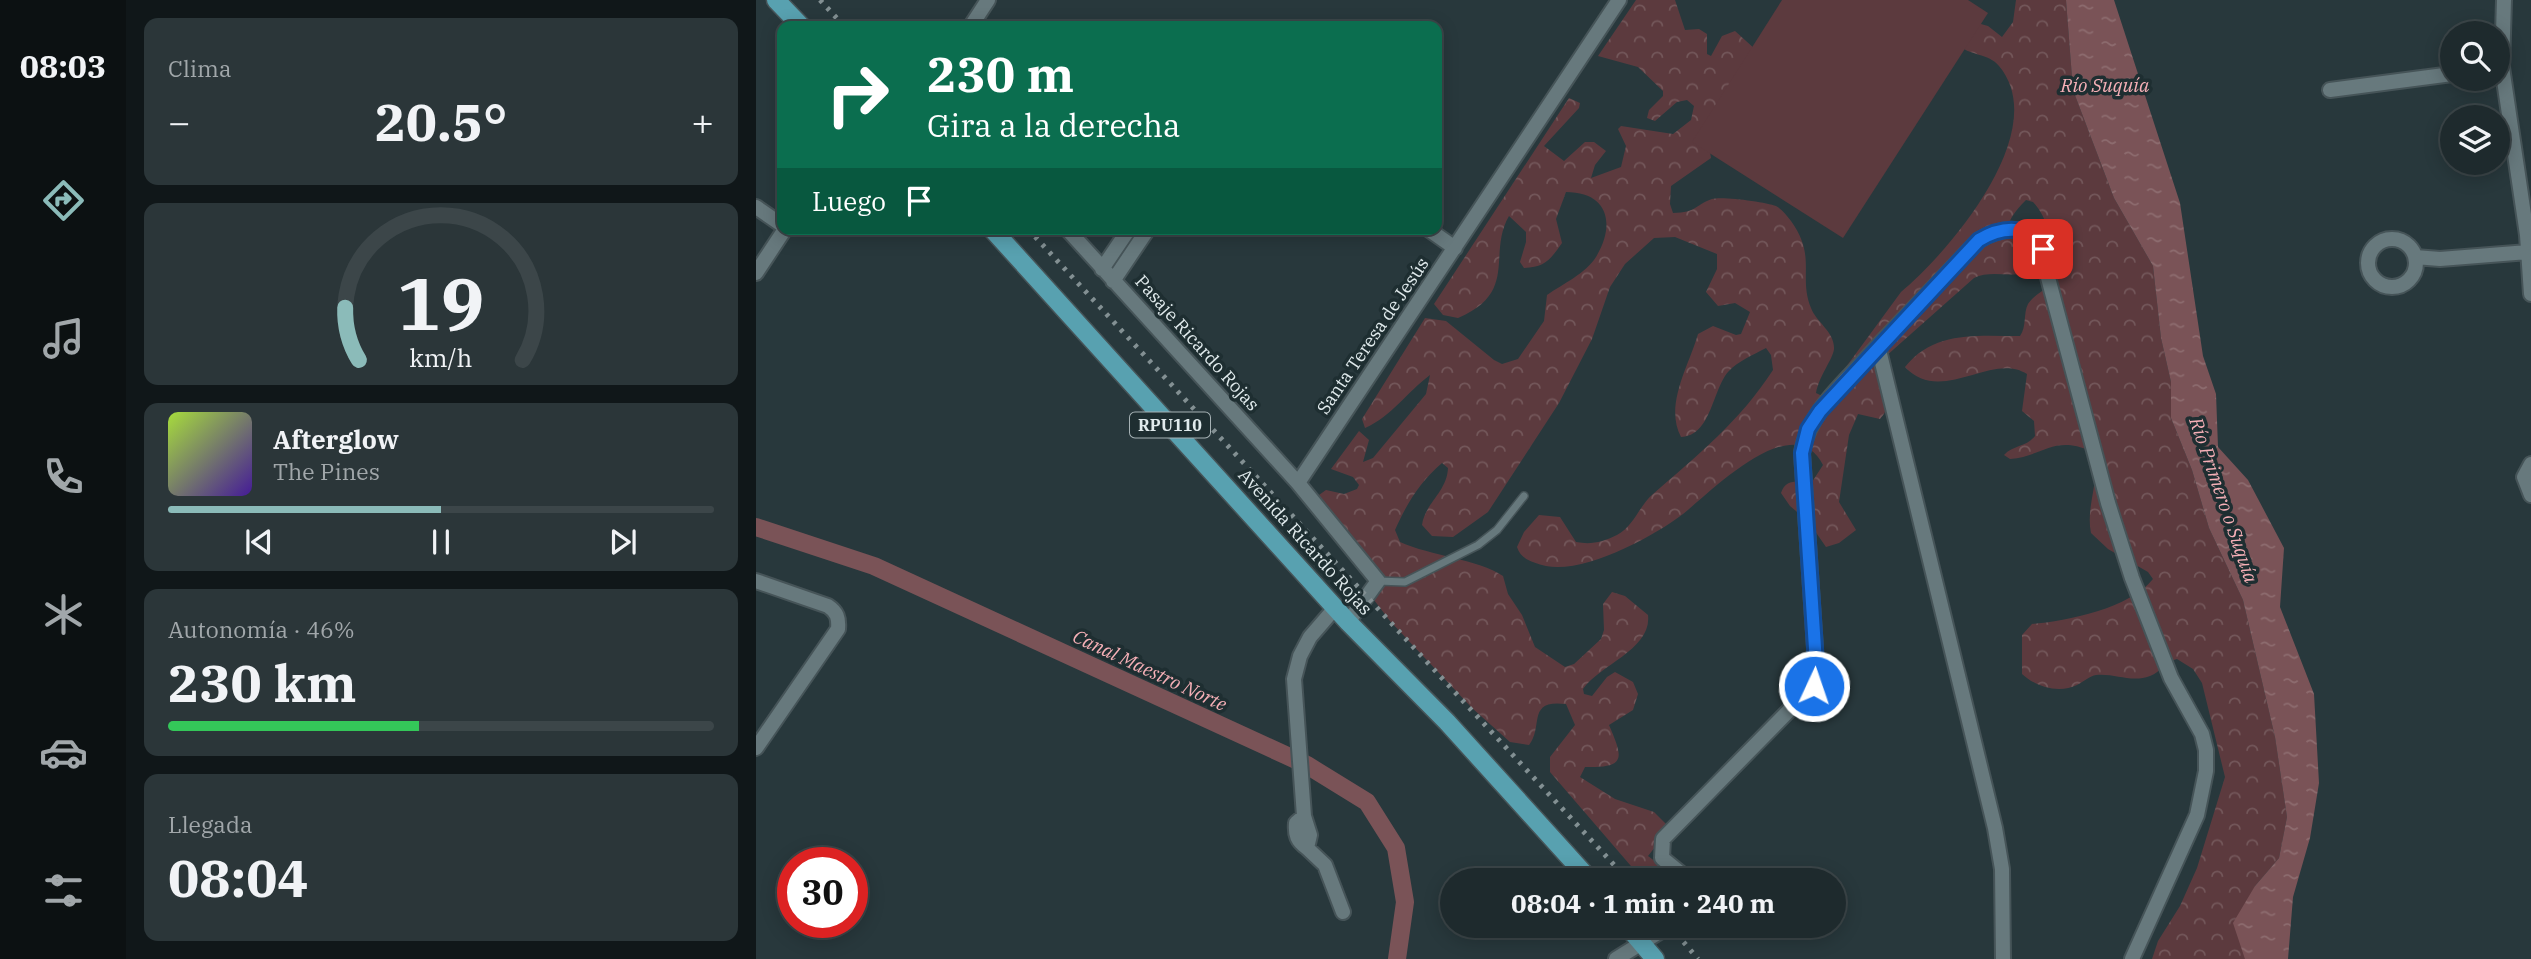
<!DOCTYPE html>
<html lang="es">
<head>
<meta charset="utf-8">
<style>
  :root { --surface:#1e2a2d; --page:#2b3639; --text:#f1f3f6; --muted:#a1a7aa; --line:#3c4649; --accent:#8bbbb9 }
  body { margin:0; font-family:"IBM Plex Serif",serif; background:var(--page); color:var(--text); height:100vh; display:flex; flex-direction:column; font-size:26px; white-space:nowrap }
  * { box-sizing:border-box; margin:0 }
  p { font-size:23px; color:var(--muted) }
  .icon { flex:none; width:38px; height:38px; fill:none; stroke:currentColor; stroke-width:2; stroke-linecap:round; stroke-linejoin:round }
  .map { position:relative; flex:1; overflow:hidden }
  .drawer { display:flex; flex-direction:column; gap:18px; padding:18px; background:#101719; width:630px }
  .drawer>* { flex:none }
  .guide { position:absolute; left:21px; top:21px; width:665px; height:214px; border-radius:14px; box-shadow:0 4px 18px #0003,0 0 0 2px var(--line); background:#0b6e4f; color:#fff; overflow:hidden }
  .controls { position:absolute; left:1684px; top:21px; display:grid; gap:14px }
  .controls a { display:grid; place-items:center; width:70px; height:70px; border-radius:50%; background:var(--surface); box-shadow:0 4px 18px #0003,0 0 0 2px var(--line); font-size:35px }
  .speed { position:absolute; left:21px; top:847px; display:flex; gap:14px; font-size:35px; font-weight:700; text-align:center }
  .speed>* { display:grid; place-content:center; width:91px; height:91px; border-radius:50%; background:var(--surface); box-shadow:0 4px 18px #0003,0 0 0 2px var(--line); line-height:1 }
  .speed .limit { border:10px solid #d22; background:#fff; color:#111 }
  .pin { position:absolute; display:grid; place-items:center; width:60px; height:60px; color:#fff; margin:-30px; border-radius:14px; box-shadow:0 4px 10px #0006 }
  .me { position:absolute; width:77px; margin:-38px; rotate:3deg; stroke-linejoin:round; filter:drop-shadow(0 0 5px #0008) }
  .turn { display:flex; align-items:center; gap:24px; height:147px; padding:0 35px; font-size:32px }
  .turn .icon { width:91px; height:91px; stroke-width:2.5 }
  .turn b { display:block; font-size:49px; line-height:60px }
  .then { display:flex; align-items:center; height:66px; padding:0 35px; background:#0003; gap:14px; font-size:26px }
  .big { font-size:52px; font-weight:700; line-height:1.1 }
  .drawer .card { flex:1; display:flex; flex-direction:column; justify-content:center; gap:10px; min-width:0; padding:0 24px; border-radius:14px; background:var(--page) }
  .drawer .dial { align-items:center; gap:0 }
  .dial svg { height:182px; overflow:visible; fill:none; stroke:var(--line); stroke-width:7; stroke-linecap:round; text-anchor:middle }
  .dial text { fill:var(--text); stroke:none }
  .song { display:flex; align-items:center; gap:21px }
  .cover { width:84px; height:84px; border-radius:10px; background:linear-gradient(135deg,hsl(80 70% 55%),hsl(260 70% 35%)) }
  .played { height:7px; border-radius:4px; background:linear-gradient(90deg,var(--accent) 50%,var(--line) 50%) }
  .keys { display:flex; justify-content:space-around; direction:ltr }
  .heat { display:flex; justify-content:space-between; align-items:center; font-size:38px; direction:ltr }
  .charge { height:10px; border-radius:5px; background:linear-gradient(90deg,#34c759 46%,var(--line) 0) }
  .trip { position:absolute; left:684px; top:868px; width:406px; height:70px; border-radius:35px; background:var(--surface); box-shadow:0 4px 18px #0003,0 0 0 2px var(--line); font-weight:700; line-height:70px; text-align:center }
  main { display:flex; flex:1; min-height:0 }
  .tabs { display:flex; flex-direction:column; width:126px; justify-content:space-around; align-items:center; background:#0c1112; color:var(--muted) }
  .tabs .icon { width:49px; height:49px }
  .tabs .on { color:var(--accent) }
  .tabs b { font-size:32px; color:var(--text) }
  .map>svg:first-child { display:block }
  .forest { fill:url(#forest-crowns) }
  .garden { fill:#5c3a3e }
  .water { fill:url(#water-ripples) }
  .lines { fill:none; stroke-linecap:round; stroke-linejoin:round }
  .canal { stroke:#7a5357; stroke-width:18 }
  .lane-casing { stroke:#465458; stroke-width:10 }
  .street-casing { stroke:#465458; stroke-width:18 }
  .primary-casing { stroke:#465458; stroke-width:21 }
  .lane { stroke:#67797d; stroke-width:7 }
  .street { stroke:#67797d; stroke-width:14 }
  .primary { stroke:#58a1b0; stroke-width:18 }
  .rail { stroke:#839093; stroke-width:5; stroke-dasharray:3.5 7; stroke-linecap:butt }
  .route-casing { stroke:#114b97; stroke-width:18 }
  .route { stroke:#1a73e8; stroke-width:12 }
  .labels { text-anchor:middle; stroke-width:7; stroke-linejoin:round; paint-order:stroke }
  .shield { fill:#1e2e31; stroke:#a6b2b5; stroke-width:2 }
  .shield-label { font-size:16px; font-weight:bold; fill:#e1ebed }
  .street-label { font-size:18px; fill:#e1ebed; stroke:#1e2e31 }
  .water-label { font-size:19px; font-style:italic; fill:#f6b0b7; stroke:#1e2e31 }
</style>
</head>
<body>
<main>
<nav class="tabs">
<b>08:03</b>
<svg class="icon on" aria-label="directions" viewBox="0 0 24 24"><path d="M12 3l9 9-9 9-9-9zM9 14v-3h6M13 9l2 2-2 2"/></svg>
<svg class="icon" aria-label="music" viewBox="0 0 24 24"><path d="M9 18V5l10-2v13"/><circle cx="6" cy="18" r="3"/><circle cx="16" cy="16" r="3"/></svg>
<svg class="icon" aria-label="phone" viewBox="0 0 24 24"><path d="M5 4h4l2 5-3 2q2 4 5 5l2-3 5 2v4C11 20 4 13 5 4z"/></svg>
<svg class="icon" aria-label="climate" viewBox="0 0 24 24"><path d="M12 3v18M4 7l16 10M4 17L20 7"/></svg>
<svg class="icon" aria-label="car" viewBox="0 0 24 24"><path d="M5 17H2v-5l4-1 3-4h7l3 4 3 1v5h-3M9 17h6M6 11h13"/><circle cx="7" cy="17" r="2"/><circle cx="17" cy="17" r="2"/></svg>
<svg class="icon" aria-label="filters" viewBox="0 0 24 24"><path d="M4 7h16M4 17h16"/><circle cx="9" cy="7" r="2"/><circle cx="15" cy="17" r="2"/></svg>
</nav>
<section class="drawer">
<div class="card"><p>Clima</p>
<div class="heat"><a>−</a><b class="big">20.5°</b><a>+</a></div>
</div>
<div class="card dial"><svg viewBox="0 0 100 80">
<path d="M14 69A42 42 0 1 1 86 69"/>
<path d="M14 69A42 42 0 0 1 8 46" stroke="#8bbbb9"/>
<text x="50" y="56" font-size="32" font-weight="700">19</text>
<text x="50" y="72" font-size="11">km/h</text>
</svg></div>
<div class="card">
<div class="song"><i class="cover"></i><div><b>Afterglow</b><p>The Pines</p></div></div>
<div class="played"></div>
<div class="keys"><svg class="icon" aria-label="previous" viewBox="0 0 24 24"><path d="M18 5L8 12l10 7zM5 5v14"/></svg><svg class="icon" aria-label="pause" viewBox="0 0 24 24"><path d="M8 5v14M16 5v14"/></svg><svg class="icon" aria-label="next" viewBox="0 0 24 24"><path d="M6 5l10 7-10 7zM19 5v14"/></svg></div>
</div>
<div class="card"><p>Autonomía · 46%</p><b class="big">230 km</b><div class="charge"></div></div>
<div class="card"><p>Llegada</p><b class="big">08:04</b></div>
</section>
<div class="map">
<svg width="1775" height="959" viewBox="0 0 1775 959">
  <defs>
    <pattern id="forest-crowns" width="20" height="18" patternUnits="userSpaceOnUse" patternTransform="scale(1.75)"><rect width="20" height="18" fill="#5c3a3e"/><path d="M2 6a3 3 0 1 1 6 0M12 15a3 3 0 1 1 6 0" fill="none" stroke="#73575a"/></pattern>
    <pattern id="water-ripples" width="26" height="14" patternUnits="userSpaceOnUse" patternTransform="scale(1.75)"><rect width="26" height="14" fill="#7a5357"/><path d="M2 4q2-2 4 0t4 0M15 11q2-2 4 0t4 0" fill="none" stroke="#8d6c6f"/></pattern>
  </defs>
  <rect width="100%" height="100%" fill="#28383c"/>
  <path class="forest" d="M 880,0 L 919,0 L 929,30 L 943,29 L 951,34 L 951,54 L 955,56 L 966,36 L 979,31 L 1000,50 L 953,145 L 955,158 L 915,186 L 914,204 L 917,213 C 942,212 937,206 956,199 C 966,196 1010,202 1020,206 C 1026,209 1031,216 1035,221 C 1061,257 1042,276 1055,308 C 1060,322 1079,332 1078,349 C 1077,359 1063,376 1060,393 L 1068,397 L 1145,292 C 1194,251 1297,130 1243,66 C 1233,53 1213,56 1201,44 L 1214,21 L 1232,26 L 1246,37 L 1257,22 L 1260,0 L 1310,0 L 1317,90 L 1358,198 L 1397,266 L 1405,338 L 1415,382 L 1415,418 L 1436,470 L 1453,528 L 1487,600 L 1519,737 L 1531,817 L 1523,858 L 1499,886 L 1489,959 L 1396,959 L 1402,941 L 1424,906 L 1441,868 L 1469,777 L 1446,683 L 1437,669 L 1421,659 C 1409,661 1405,672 1394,676 C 1375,683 1359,673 1340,675 C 1334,676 1327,682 1321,685 C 1303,694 1280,687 1266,674 L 1266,635 L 1276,624 C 1312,621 1374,608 1397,579 L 1392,572 L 1352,549 L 1335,533 C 1329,504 1347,477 1335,451 C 1297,435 1288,456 1254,459 L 1248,455 C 1257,445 1271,447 1279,436 L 1278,421 L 1266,411 L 1271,374 C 1236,351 1185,406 1149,367 C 1178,330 1222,336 1264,336 C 1271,326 1267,314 1272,304 C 1278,294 1291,291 1295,280 C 1303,259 1293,218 1277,202 L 1270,200 C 1241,229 1252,235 1279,258 L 1279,267 C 1263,282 1237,268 1218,278 L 1129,357 L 1123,387 C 1131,400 1135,407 1124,419 L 1102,414 L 1093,435 L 1083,502 L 1100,530 L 1083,543 L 1070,547 L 1052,521 L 1034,506 L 1025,493 C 1030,478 1042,482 1056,482 L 1067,465 C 1038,406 955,492 927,514 C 897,537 828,574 790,566 C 778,563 765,560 761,547 L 768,532 L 783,515 L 804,517 L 820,542 C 835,545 847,542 861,535 C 878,526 883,506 897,494 C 942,455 984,421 1017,370 L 1015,355 L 1010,348 C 997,355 982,361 972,372 C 956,391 955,436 925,437 C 908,405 933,366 942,334 L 957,326 L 980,335 L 985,334 L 994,312 L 979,303 L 962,306 L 950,292 L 961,269 L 961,254 L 919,237 L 898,238 L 869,264 L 854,287 L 836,339 L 803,403 L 732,512 L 697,537 L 676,536 L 666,525 C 669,503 691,492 692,468 L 686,463 C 664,482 651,503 639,530 L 644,542 C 675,556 722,559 747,576 L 752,594 L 766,615 L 779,647 L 809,667 L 818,664 L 845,639 L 848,630 L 847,604 L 856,592 L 869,596 L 892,615 C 896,649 845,664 827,689 L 828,694 L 836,696 L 851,677 L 859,672 L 877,682 L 882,694 L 877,710 L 853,725 C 867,758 871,768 829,767 L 824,777 L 859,799 L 898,812 L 914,828 L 892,856 L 924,880 L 887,880 L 794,772 L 794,757 L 819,725 L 810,704 C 770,699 788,726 773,745 L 754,742 L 716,708 L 634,621 L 615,596 L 625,577 L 563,495 L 570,490 L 588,494 L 601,489 L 603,485 L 597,477 L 575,469 L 603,431 L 613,440 L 607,462 L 617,458 L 670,394 L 674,375 C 650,393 636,416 609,428 L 606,419 L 669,318 L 690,321 L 738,360 L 746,364 L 762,359 L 788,321 L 791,295 C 807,284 830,273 840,257 C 860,224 852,192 810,192 L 800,219 L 806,243 C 794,260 789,267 768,268 L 764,262 L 770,242 L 770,232 L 753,216 C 731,254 763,292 702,318 L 687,315 L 678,304 L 813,98 L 824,103 L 823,108 L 788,146 L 808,161 L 829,142 L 838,142 L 850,151 L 839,165 L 835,178 L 865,167 L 870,146 L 862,129 L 865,126 L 917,134 L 935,120 L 938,106 L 931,100 L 921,102 L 899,121 L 891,118 L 893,110 L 907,96 L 907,91 L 882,67 L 842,56 Z"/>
  <path class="garden" d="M 1026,0 L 1212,0 L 1232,13 L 1087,238 L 936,142 Z"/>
  <path class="water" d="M 1310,0 L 1358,0 L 1424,203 L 1447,356 L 1460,394 L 1462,447 L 1492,480 L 1528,548 L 1524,607 L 1558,694 L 1563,783 L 1554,838 L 1537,897 L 1532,959 L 1489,959 L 1477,923 L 1499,886 L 1523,858 L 1531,817 L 1519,737 L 1487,600 L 1453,528 L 1436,470 L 1415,418 L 1415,382 L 1405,338 L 1397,266 L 1358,198 L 1317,90 Z"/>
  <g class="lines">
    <path class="canal" d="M 0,527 L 118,566 L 551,765 L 611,802 L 640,848 L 649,902 L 641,959"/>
    <g class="lane-casing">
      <path id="lane" d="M 622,581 L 649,582 L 722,545 L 741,530 L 768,496"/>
    </g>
    <g class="street-casing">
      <path id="street" d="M 1748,0 L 1746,67 L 1771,235 L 1775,294
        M 215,26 L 232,0
        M 1574,90 L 1696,74
        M 0,207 L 26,225
        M 311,229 L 542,483 L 622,581 L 592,622
        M 672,229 L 699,248
        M1612 263a24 24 0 1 1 48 0a24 24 0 1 1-48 0Z
        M 1659,257 L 1684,259 L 1772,252
        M 346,269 L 373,229
        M 0,273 L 29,229
        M 357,281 L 392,229
        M 1122,346 L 1223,240 C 1244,228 1262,225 1282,240 L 1352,503 L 1376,578 L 1415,678 L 1446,734 L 1450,750 L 1450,771 L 1441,815 L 1376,959
        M 1775,464 L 1768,477 L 1775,495
        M 542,483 L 863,0
        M 0,581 L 72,606 C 81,612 83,618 82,629 L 0,748
        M 579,608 L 554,637 L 544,656 L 538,679 L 548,816 L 554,835 L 551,848 L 569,865 L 587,912
        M 548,816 L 540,823 C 539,835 541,841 551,848
        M 933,880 L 906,858 L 907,839 L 1057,686 L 1060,663 L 1046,453 C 1052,410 1095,377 1122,346 L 1239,828 L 1246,869 L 1247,959
        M 860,959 L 913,926"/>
    </g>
    <g class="primary-casing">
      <path id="primary" d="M 20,0 L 45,26
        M 236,229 L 592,622 L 691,722 L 834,880
        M 871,926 L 899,959"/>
    </g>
    <use href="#lane" class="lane"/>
    <use href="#street" class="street"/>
    <use href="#primary" class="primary"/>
    <path class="rail" d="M 64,0 L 88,26
      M 272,229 L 872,880
      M 914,926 L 942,959"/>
  </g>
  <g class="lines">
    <g class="route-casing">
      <path id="route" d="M 1058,686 L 1060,663 L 1046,453 L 1052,429 L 1064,411 L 1223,240 C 1245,227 1273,223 1287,249"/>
    </g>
    <use href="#route" class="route"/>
  </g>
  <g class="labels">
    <rect class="shield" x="374" y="412.5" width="80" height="25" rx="5"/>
    <g class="shield-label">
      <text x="414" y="431">RPU110</text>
    </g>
    <g class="street-label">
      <text transform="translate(617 336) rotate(-56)" y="6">Santa Teresa de Jesús</text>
      <text transform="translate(441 343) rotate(48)" y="6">Pasaje Ricardo Rojas</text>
      <text transform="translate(549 542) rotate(48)" y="6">Avenida Ricardo Rojas</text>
    </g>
    <g class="water-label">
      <text x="1349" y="92">Río Suquía</text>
      <text transform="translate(1468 500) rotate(71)" y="7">Río Primero o Suquía</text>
      <text transform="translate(394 670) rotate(25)" y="7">Canal Maestro Norte</text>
    </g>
  </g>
</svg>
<div class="controls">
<a><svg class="icon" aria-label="search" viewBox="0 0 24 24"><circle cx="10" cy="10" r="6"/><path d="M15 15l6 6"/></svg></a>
<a><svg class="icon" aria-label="layers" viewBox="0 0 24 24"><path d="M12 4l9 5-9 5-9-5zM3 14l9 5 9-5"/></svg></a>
</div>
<div class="speed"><div class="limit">30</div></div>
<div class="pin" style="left:1287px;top:249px;background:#d93025"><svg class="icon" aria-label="arrive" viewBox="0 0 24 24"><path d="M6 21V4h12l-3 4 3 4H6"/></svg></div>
<svg class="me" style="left:1058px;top:686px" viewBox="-20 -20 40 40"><circle r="17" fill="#1a73e8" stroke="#fff" stroke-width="3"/><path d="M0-11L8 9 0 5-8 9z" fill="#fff"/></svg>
<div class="trip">08:04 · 1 min · 240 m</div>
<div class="guide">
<div class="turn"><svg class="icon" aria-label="right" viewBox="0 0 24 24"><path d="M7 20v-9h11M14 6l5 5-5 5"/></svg><div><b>230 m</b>Gira a la derecha</div></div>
<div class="then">Luego<svg class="icon" aria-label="arrive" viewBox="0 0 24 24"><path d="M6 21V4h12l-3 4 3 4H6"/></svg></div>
</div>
</div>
</main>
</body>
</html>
